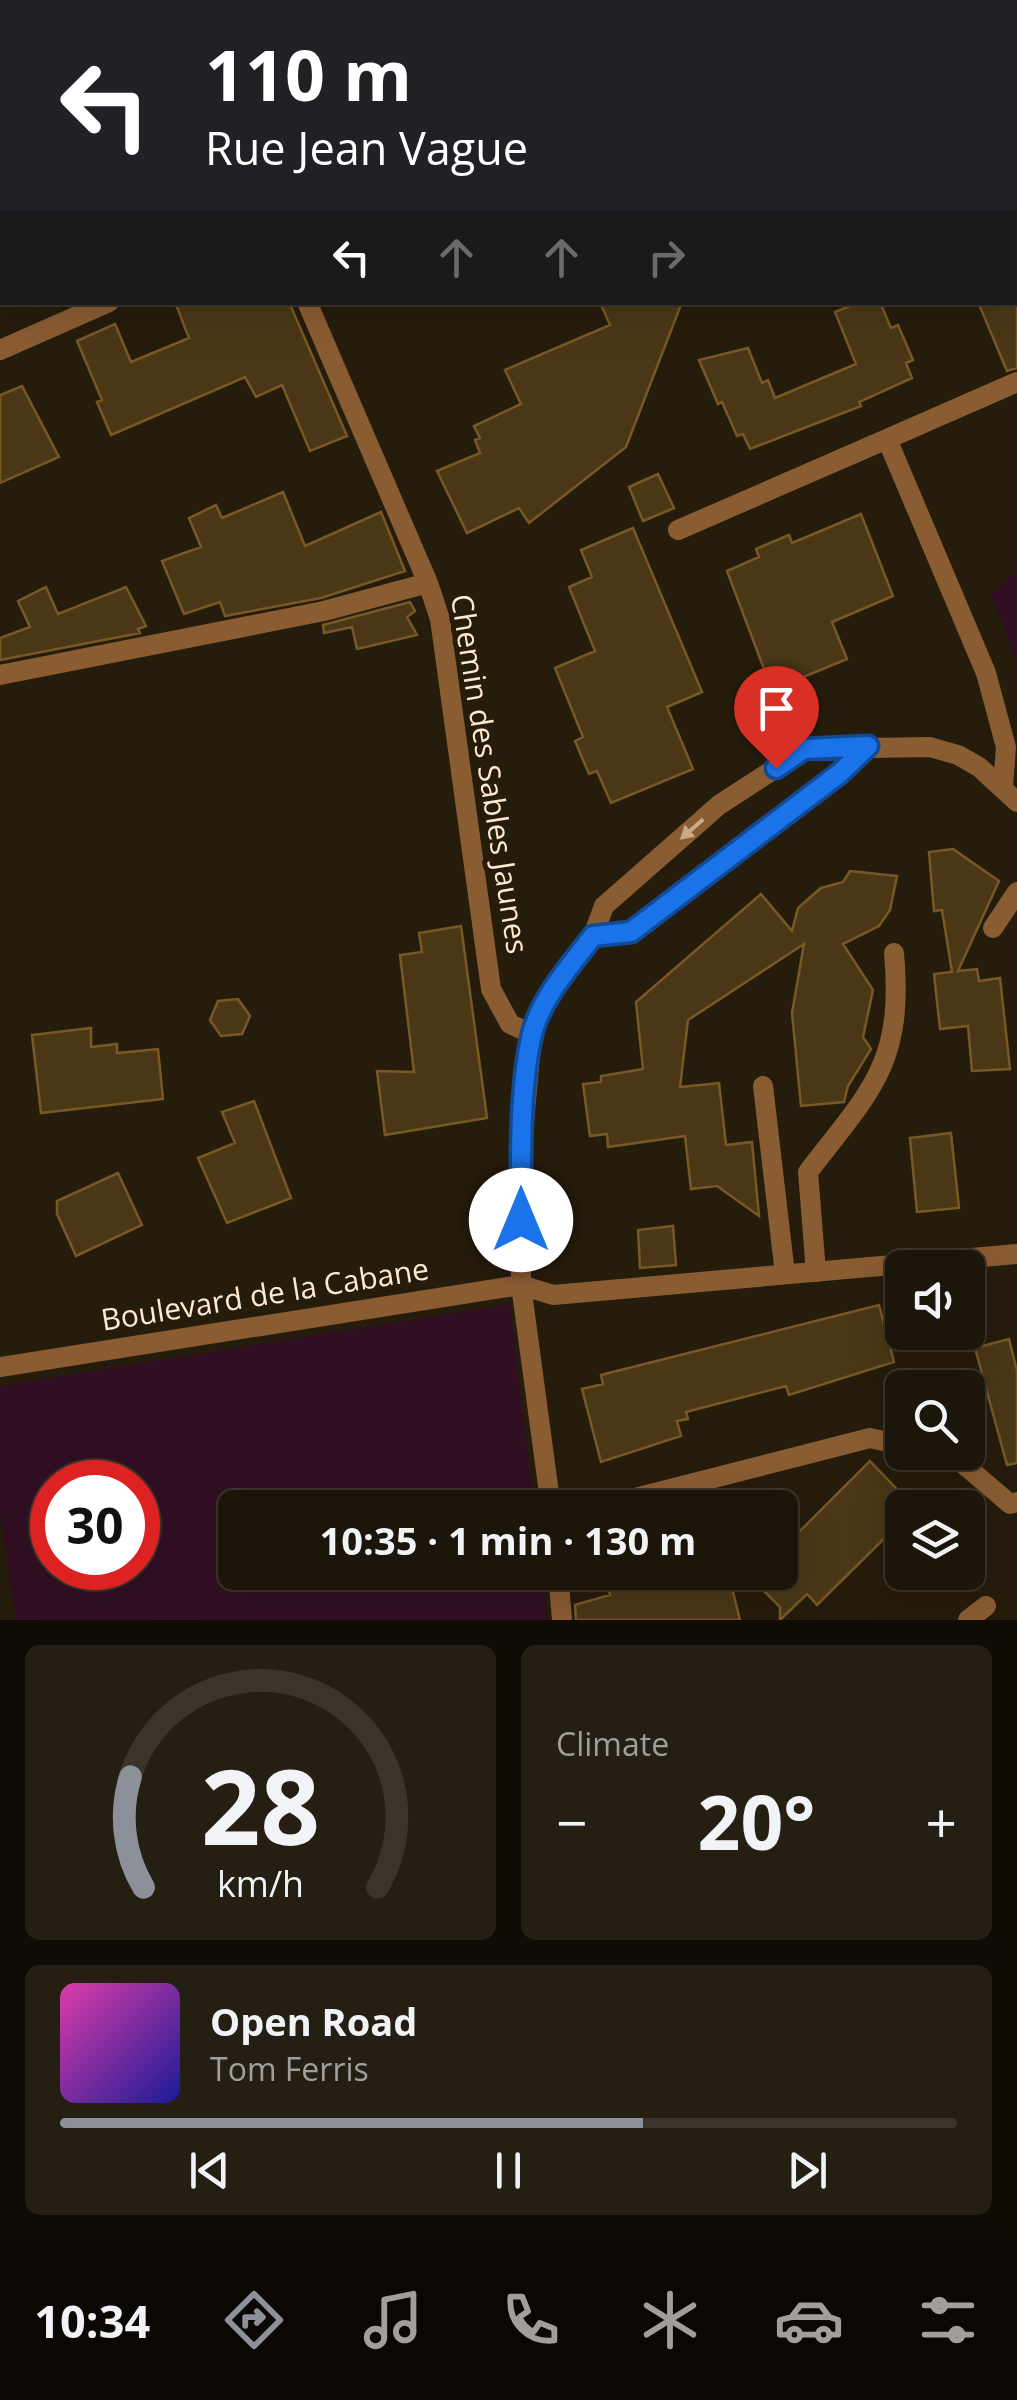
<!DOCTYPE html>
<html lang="en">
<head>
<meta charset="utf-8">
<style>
  :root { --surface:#1c1509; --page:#251e12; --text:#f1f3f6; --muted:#a09f9c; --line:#3a342a; --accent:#8c9099 }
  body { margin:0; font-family:"Open Sans",sans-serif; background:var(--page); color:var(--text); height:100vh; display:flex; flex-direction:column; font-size:38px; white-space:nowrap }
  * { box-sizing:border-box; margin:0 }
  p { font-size:32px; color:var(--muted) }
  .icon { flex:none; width:55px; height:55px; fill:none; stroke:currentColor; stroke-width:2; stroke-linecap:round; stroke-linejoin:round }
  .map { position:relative; height:1620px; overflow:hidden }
  .details { display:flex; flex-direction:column; gap:25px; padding:25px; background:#0f0c05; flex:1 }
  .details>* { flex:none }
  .top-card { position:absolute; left:0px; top:0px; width:1018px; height:305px; box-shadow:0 10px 40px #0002,0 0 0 2px var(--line); background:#202124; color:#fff; overflow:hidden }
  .tools { position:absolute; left:885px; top:1250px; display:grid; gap:20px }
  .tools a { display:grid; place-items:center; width:100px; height:100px; border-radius:15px; background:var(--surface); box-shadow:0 10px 40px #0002,0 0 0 2px var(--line); font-size:50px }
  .speed { position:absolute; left:30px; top:1460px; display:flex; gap:20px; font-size:50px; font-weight:700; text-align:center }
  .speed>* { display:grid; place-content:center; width:130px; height:130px; border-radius:50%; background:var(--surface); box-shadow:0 10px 40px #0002,0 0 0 2px var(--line); line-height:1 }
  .speed .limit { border:15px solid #d22; background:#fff; color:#111 }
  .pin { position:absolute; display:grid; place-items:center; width:85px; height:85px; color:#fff; margin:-102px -42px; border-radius:50% 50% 50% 0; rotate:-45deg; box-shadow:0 0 10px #0007 }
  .pin .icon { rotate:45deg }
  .me { position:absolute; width:110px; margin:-55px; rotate:0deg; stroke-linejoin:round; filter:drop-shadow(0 0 8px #0008) }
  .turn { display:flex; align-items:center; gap:35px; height:210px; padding:0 40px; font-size:45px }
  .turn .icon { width:130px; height:130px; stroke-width:2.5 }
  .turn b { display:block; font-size:70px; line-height:85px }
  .lanes { display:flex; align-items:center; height:95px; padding:0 40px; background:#0003; justify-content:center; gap:50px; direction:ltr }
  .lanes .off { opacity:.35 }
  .big { font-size:75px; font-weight:700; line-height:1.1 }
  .details .card { flex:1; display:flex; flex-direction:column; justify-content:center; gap:15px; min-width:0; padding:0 35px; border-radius:15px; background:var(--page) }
  .details .dial { align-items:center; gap:0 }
  .dial svg { height:260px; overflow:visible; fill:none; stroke:var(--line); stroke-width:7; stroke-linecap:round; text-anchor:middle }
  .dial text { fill:var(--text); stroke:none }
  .song { display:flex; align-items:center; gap:30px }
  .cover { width:120px; height:120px; border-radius:15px; background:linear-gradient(135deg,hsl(320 70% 55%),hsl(240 70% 35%)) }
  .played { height:10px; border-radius:5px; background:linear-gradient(90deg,var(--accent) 65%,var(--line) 65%) }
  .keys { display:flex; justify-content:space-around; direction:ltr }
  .heat { display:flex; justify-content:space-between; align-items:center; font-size:55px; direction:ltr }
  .details .tiles { flex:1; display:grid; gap:25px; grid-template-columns:1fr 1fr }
  .card:last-child { grid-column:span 2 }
  .trip { position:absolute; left:218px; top:1490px; width:580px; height:100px; border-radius:15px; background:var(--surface); box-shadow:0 10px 40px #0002,0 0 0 2px var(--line); font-weight:700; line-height:100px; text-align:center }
  .tab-bar { display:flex; height:160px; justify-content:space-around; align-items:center; background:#0b0804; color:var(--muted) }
  .tab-bar .icon { width:70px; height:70px }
  .tab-bar .active { color:var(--accent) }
  .tab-bar b { font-size:45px; color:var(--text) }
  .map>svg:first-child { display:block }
  .green { fill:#310f23; fill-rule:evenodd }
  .building { fill:#493716; stroke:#785926; stroke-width:2.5 }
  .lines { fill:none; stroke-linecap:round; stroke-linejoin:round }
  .service { stroke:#8a5c32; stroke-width:20 }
  .minor { stroke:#8a5c32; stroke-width:20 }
  .oneway { fill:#caaa89 }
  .route-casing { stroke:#114b97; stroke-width:25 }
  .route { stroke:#1a73e8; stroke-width:18 }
  .labels { text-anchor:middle; stroke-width:10; stroke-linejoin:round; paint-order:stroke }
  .street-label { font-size:30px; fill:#ffead1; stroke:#261c0c }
</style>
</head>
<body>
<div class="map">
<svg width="1017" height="1620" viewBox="0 0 1017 1620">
  <rect width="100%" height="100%" fill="#261c0c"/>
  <path class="green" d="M 1017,570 L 1017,662 L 991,595 Z
    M 510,1304 L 534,1507 L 235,1508 L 235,1572 L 542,1573 L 548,1620 L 16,1620 L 0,1513 L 0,1386 ZM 52,1482 L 138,1482 L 138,1568 L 52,1568 Z"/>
  <path class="building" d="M 175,302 L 289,302 L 347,436 L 310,451 L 282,385 L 256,397 L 245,377 L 111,435 L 97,402 L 102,400 L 77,341 L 115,324 L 131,362 L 189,338 Z
    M 600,302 L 682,302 L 626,447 L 529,523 L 519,508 L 467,533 L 437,471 L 480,453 L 475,440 L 480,438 L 474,426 L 521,404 L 505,370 L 610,325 Z
    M 860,302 L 880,302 L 891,328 L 898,325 L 913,360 L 906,363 L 912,378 L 859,402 L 861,406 L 750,449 L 743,434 L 737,436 L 722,402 L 718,404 L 699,360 L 748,348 L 762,383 L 768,380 L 775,398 L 856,364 L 835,312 Z
    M 978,302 L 1017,302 L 1017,368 L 1007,371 Z
    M 22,386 L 59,457 L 0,483 L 0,395 Z
    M 658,474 L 674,508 L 643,521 L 629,487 Z
    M 283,492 L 305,546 L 381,512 L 405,571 L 321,598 L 225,616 L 220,602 L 184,614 L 162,561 L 201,547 L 189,518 L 216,505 L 222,518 Z
    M 861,514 L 893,596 L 832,622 L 847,659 L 772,690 L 727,571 L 759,557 L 756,549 L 789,535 L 792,543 Z
    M 633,528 L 702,692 L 667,707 L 693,769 L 611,803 L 597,771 L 589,774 L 575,741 L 583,737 L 555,668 L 595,651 L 569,587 L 592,577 L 581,550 Z
    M 46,587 L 58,614 L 126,587 L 146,626 L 138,629 L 140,633 L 0,660 L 0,638 L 30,627 L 18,601 Z
    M 410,602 L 415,611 L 407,617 L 417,635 L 357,649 L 352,627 L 324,633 L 323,625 Z
    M 953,849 L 999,881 L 958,971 L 977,969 L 979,981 L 1000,978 L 1010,1069 L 972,1071 L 968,1026 L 940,1029 L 934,974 L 952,972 L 942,910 L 934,911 L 929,852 Z
    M 850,871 L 897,876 L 890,910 L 879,926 L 843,944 L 873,990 L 863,1037 L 871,1049 L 848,1086 L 844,1102 L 801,1106 L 792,1013 L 804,944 L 688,1020 L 680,1087 L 719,1083 L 726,1145 L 752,1142 L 759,1216 L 717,1186 L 691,1189 L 685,1136 L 608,1147 L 607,1134 L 590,1136 L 583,1084 L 601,1082 L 601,1076 L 643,1069 L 636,1002 L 761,894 L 792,931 L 798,908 L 821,888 L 843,882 Z
    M 461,926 L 487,1118 L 385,1135 L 377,1071 L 414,1072 L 400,955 L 422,952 L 419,933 Z
    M 238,999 L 250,1016 L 242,1034 L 221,1036 L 210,1020 L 218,1001 Z
    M 91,1028 L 91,1047 L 117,1044 L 117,1053 L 158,1049 L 163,1099 L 41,1113 L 32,1035 Z
    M 254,1101 L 291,1198 L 227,1223 L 198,1158 L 235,1143 L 222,1112 Z
    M 951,1133 L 959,1208 L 917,1212 L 910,1138 Z
    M 118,1173 L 142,1225 L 76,1256 L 57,1214 L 57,1201 Z
    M 673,1226 L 676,1265 L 640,1268 L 638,1230 Z
    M 879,1305 L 894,1362 L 789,1395 L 786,1386 L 686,1412 L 688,1419 L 677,1421 L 681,1436 L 601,1462 L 582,1389 L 603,1384 L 601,1375 Z
    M 1009,1339 L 1017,1371 L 1017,1463 L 1007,1465 L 975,1348 Z
    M 870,1461 L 915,1508 L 902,1508 L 902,1521 L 817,1605 L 807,1594 L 780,1620 L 780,1607 L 745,1572 L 780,1572 L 780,1551 Z
    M 692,1572 L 728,1572 L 740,1620 L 576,1620 L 575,1605 L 610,1595 L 607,1585 L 637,1577 L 640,1587 Z"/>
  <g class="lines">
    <path class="service" d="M 678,530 L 887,439
      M 1003,787 L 1006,747 L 986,673 L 887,439 L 1017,382
      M 993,928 L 1017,892
      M 763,1086 L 785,1274
      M 816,1272 L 808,1172 C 871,1090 904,1064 894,953
      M 938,1452 L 954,1456 L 1010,1504 L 1017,1502
      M 596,1508 L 870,1438 L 902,1445
      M 968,1620 L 986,1606"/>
    <path class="minor" d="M 177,0 L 178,2
      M 803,2 L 809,0
      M 307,302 L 428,583
      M 0,350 L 109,302
      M 0,675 L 324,611 L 428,583 L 440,619 L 491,989 L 510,1024 L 532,1034
      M 593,936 L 631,933 L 841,773 L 869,746
      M 0,1367 L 521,1285 L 553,1295 L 1017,1254
      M 551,1508 L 521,1285 L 521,1155 L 532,1034 L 547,998 L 593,936 L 604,906 L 719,805 L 805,749 L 930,747 L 958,755 L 979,767 L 1017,802
      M 558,1572 L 562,1620"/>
  </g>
  <defs><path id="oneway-solid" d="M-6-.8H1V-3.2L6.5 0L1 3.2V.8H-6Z" transform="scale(2.5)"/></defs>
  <use class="oneway" href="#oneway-solid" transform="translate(692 829) rotate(139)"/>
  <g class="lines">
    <g class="route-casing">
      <path id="route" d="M 521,1220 C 521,1163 519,1090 532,1034 C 541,998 571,965 593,936 L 631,932 L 840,773 L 868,746 L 804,749 L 776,768"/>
    </g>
    <use href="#route" class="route"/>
  </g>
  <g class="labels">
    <g class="street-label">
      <text transform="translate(489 774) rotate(81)" y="10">Chemin des Sables Jaunes</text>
      <text transform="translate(265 1295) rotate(-9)" y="10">Boulevard de la Cabane</text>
    </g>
  </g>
</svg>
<div class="tools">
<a><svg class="icon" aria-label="sound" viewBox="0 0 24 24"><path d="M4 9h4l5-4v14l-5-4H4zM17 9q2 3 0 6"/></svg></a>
<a><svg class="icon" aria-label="search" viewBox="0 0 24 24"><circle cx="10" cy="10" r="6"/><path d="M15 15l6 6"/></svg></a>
<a><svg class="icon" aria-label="layers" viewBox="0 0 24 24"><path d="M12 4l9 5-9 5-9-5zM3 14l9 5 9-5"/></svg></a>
</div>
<div class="speed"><div class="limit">30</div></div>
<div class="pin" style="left:776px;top:768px;background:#d93025"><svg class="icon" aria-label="arrive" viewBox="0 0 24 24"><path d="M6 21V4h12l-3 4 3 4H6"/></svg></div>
<svg class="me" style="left:521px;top:1220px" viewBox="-20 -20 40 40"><circle r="19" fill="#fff"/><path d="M0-13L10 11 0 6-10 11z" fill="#1a73e8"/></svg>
<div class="trip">10:35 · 1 min · 130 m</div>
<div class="top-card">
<div class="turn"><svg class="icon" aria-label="left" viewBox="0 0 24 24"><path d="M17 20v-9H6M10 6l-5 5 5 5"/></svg><div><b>110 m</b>Rue Jean Vague</div></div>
<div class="lanes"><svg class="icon" aria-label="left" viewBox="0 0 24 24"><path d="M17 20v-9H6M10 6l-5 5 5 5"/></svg><svg class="icon off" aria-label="ahead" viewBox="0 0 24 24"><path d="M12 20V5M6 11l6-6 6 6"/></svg><svg class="icon off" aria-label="ahead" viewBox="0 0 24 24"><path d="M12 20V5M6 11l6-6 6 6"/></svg><svg class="icon off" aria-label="right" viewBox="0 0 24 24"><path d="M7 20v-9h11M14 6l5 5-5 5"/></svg></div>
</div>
</div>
<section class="details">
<div class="tiles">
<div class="card dial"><svg viewBox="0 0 100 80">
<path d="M14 69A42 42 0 1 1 86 69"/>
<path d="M14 69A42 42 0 0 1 10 35" stroke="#8c9099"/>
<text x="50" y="56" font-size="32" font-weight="700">28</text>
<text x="50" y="72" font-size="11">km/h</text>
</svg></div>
<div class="card"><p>Climate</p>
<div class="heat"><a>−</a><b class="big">20°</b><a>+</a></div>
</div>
<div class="card">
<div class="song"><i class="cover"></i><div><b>Open Road</b><p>Tom Ferris</p></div></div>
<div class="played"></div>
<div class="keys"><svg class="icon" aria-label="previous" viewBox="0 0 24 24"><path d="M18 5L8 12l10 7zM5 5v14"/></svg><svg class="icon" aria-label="pause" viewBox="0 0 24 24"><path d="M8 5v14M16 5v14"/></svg><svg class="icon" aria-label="next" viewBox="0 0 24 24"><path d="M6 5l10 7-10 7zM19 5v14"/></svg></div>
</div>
</div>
</section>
<nav class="tab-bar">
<b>10:34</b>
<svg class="icon active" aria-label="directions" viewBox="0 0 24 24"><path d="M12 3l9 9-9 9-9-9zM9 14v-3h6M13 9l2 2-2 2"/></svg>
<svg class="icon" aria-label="music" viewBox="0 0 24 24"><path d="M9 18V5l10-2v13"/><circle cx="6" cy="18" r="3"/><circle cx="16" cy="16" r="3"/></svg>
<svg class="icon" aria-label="phone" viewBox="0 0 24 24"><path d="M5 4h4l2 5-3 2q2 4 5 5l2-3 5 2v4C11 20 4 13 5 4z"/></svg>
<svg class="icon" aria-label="climate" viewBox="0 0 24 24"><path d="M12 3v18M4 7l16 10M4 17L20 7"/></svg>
<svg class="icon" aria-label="car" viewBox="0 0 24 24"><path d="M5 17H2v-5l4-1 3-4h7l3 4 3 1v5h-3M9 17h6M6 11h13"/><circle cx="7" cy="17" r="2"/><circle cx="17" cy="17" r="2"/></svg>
<svg class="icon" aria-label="filters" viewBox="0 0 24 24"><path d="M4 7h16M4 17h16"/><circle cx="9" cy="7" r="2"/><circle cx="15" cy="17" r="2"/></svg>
</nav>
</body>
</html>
